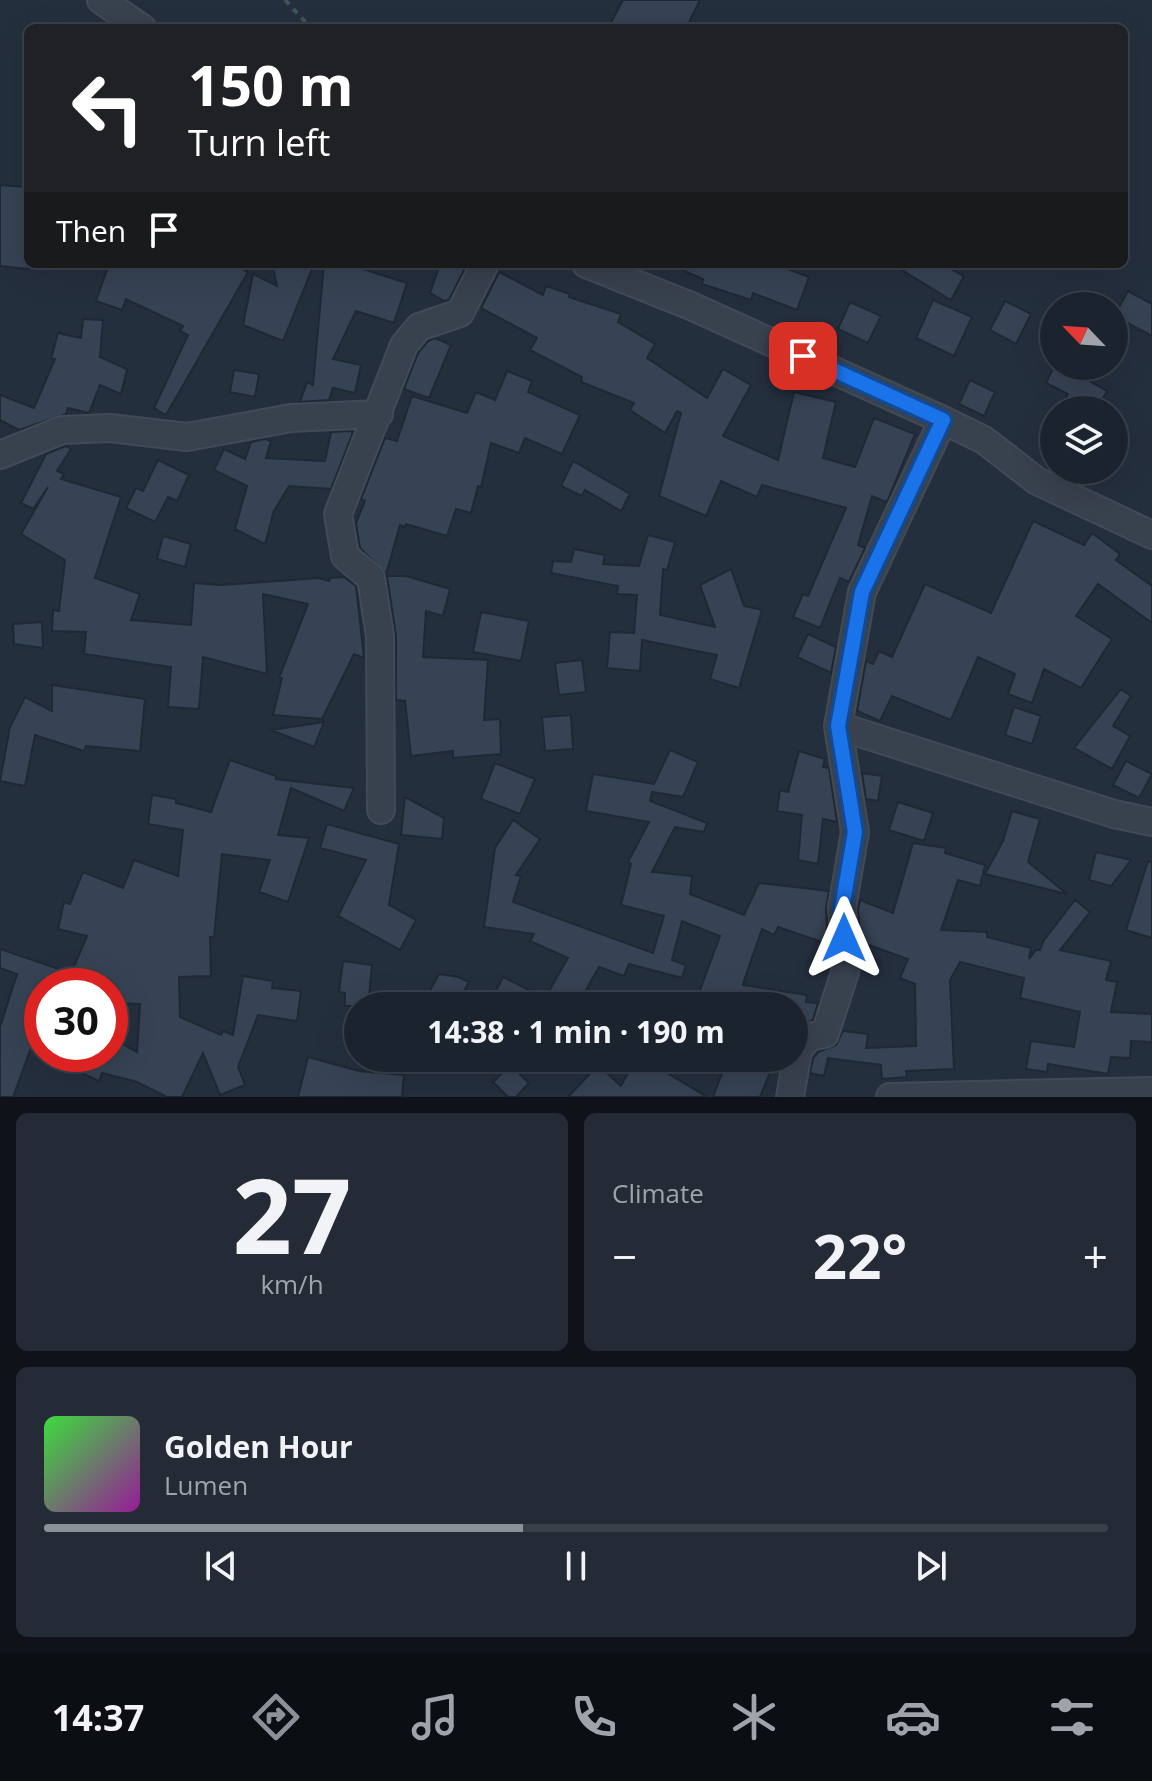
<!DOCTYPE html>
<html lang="en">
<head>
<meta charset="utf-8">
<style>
  :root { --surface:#1b232e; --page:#242b36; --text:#f1f3f6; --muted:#a0a4aa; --line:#39404a; --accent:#8c9099 }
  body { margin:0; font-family:"Open Sans",sans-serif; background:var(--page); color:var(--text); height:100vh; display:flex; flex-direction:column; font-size:30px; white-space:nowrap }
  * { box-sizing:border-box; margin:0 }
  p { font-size:26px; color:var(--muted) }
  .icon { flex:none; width:44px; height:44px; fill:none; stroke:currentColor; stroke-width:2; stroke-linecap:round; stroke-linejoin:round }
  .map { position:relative; height:1097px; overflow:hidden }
  .sheet { display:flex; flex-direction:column; gap:16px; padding:16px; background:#0f1319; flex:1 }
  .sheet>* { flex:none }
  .guide { position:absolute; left:24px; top:24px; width:1104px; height:244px; border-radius:12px; box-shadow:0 8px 32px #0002,0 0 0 2px var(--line); background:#202124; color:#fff; overflow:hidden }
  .needle { width:52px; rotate:295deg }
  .tools { position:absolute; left:1040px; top:292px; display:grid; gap:16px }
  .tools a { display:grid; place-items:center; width:88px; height:88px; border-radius:50%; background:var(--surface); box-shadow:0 8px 32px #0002,0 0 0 2px var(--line); font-size:40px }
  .speed { position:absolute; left:24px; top:968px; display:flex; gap:16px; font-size:40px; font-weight:700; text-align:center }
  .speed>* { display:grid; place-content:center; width:104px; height:104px; border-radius:50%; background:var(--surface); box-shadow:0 8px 32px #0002,0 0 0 2px var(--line); line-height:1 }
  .speed .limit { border:12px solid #d22; background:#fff; color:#111 }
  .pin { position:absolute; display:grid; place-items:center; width:68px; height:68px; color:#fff; margin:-34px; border-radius:16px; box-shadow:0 4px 12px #0006 }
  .me { position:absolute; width:88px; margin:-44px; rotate:0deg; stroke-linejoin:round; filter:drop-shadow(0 0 6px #0008) }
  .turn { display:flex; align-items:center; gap:28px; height:168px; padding:0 32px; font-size:36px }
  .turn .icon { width:104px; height:104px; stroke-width:2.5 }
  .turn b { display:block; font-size:56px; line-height:68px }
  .then { display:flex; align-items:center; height:76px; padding:0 32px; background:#0003; gap:16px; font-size:30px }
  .big { font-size:60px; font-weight:700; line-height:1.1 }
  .sheet .widget { flex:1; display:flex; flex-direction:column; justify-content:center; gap:12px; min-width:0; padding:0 28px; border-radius:12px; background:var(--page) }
  .sheet .dial { align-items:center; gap:0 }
  .dial b { font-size:104px; line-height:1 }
  .song { display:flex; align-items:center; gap:24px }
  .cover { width:96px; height:96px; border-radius:12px; background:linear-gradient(135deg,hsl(120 70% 55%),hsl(300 70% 35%)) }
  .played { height:8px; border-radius:4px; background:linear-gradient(90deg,var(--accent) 45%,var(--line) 45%) }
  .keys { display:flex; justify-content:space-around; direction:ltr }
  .heat { display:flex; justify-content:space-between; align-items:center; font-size:44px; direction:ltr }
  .sheet .tiles { flex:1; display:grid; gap:16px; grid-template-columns:1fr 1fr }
  .widget:last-child { grid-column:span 2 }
  .trip { position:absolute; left:344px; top:992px; width:464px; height:80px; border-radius:40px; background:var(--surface); box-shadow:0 8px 32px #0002,0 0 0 2px var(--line); font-weight:700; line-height:80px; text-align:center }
  .menu { display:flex; height:128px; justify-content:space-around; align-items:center; background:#0b0e12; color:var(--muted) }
  .menu .icon { width:56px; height:56px }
  .menu .current { color:var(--accent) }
  .menu b { font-size:36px; color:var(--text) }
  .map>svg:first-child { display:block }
  .building { fill:#364354; stroke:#1f2835; stroke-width:2 }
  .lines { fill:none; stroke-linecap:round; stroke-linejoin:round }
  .minor-casing { stroke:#414a57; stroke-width:30 }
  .path { stroke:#3f5557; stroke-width:4; stroke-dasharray:6 6; stroke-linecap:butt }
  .minor { stroke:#38414e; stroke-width:26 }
  .route-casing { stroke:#114b97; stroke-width:20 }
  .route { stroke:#1a73e8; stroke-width:14 }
</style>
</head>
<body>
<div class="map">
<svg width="1152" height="1097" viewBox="0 0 1152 1097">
  <rect width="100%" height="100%" fill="#242f3e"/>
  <path class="building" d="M 623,0 L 700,0 L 686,28 L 608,28 Z
    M 0,185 L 28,187 L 28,269 L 0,266 Z
    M 109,264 L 233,264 L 248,272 L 166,415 L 154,408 L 188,335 L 180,331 L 183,326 L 126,299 L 122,310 L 96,301 Z
    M 272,264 L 314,264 L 283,341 L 243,325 L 253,274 L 277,286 Z
    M 324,264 L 347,264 L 407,283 L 394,323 L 356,311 L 333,359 L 361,365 L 355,393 L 333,388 L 329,400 L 300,402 L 307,382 L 313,385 Z
    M 440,264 L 467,264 L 449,300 L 444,301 L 430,293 Z
    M 669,264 L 774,264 L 809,277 L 797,310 L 753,293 L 751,300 L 702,284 L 703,279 Z
    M 892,264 L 942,264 L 964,276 L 951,300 Z
    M 499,272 L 543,295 L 546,286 L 570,294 L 569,297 L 621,314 L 618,322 L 655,344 L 647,358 L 707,398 L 723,369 L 751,385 L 723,436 L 778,460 L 794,392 L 836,402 L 823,458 L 855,467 L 874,418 L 915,434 L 887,502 L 872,496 L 858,545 L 865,548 L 849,582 L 840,578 L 820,628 L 793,617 L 803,594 L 808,596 L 846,508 L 762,485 L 757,497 L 721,481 L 706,516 L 659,496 L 681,413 L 677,411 L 665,433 L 630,410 L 634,403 L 581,382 L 582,377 L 530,350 L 537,338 L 481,308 Z
    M 1128,291 L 1152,304 L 1152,336 L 1114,316 Z
    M 933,300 L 972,317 L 954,356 L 916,338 Z
    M 1005,301 L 1031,314 L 1016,344 L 990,330 Z
    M 850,302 L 881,316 L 868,343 L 838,329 Z
    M 83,319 L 103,320 L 100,357 L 127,369 L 121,394 L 100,385 L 89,413 L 68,408 L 66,414 L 19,430 L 0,420 L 0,395 L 34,408 L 55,359 L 51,359 L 58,333 L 81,338 Z
    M 435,338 L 451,345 L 429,398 L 404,389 L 418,353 L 428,341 Z
    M 1054,366 L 1062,366 L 1107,391 L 1097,410 L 1060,410 L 1068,394 L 1046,383 Z
    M 234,370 L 259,374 L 255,397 L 230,392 Z
    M 507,371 L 532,381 L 528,392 L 580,415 L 562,454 L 525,438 L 519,453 L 491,443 L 481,487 L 478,486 L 471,513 L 456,509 L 447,536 L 406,524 L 405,527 L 400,525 L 386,574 L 360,548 L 356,523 L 365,501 L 361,499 L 385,438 L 397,441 L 412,396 L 467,413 L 476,392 L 495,400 Z
    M 970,380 L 995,392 L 984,416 L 959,404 Z
    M 349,431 L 353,432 L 331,489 L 289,486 L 274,511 L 265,544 L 235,529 L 247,486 L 214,470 L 224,449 L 245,459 L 251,442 L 265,439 L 271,441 L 266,458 L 325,461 L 331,432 Z
    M 66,446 L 71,449 L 57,471 L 64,474 L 61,479 L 121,497 L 95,578 L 140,594 L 131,620 L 191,625 L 194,583 L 221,585 L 319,578 L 329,581 L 330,578 L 344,577 L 356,586 L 364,658 L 354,654 L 322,719 L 273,715 L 282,678 L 279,678 L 308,604 L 263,594 L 267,674 L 203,657 L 199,709 L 168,707 L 171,667 L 84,654 L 86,632 L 52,631 L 53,610 L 59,611 L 65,560 L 21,534 L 48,487 L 33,509 L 21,503 L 46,454 Z
    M 158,460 L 189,475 L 177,501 L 168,497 L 155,522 L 126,508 L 136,488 L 143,491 Z
    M 573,461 L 630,494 L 621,511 L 585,490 L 582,496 L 561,486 Z
    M 1033,521 L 1084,545 L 1092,533 L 1120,554 L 1116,560 L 1152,586 L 1152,623 L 1098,584 L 1076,616 L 1112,639 L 1081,688 L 1044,669 L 1032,703 L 1008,694 L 1015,674 L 978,657 L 951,720 L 892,696 L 880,721 L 857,711 L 866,661 L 873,664 L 879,651 L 892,657 L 925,584 L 991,613 Z
    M 648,535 L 675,542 L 667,570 L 663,569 L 660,615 L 715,627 L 700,585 L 731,569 L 744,606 L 762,610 L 739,688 L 710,679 L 717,655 L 642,640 L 640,671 L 607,668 L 610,632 L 634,633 L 637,595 L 617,594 L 618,586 L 551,573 L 553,561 L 571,562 L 574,549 L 605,555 L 603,564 L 639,566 Z
    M 163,536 L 191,544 L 185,567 L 157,559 Z
    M 387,576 L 406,576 L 450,589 L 443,616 L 426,611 L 423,657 L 488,660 L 484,720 L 500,719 L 501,754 L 453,758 L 453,751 L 411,756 L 405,701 L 396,700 L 396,636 Z
    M 481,612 L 529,621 L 521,661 L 473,652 Z
    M 42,622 L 43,648 L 14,644 L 13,624 Z
    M 808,634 L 836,647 L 831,673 L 797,657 Z
    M 582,660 L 586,692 L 559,695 L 555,663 Z
    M 52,685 L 145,699 L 140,751 L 86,746 L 84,751 L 35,735 L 25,786 L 0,781 L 10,727 L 25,697 L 52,711 Z
    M 1121,689 L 1131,696 L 1113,726 L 1130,736 L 1112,769 L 1074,748 Z
    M 1014,707 L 1041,716 L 1032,744 L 1005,735 Z
    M 571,715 L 573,749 L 545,751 L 542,717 Z
    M 324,722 L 314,747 L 271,730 Z
    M 670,750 L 698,762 L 683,797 L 652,792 L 650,801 L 707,823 L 704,832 L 675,827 L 652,872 L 692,876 L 690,894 L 744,915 L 759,883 L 829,891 L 826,909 L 828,944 L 778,927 L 774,935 L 762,929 L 744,981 L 743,985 L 807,995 L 806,1002 L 818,1003 L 813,1020 L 794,1030 L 794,1006 L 694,1006 L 720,936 L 682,921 L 672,960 L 686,965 L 682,978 L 629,964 L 624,976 L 599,967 L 577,1006 L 507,1006 L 492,999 L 503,977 L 545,998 L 568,958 L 530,941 L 534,934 L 484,927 L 495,848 L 513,820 L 540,839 L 516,875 L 521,876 L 513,902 L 653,953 L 664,916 L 621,905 L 631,864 L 628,862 L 649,822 L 586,811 L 593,774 L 654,784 Z
    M 799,751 L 825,759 L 823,767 L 829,768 L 837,822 L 823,819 L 818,864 L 798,860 L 802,815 L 777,811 L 780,790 L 788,792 Z
    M 230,760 L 276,776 L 276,779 L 354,788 L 344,811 L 291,788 L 278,835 L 309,838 L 288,902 L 259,892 L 270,860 L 222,854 L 214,937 L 210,937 L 211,976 L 179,977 L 180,1017 L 221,1035 L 223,1031 L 233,1035 L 243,976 L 273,981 L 272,988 L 301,991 L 297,1021 L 258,1015 L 238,1067 L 245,1085 L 220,1095 L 203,1053 L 182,1097 L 167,1097 L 137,1082 L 102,1073 L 99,1081 L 40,1054 L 110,1054 L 110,1037 L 137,1052 L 140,1004 L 114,1003 L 115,987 L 73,969 L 87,936 L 58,929 L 64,902 L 70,904 L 83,872 L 123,888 L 134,860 L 178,876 L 183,830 L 148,824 L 152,795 L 176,799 L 176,803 L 211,812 Z
    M 1126,761 L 1152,774 L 1139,798 L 1113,785 Z
    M 495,763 L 535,779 L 520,814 L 481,799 Z
    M 862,773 L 882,776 L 878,801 L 866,799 Z
    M 405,797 L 444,818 L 442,839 L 401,835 Z
    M 898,802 L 933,813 L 924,841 L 889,830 Z
    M 1012,811 L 1040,819 L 1028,862 L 1067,894 L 985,874 L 1003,841 Z
    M 327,824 L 399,844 L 389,905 L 416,920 L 400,950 L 338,916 L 366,860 L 320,848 Z
    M 913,843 L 946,848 L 945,853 L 985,865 L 980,886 L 958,880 L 941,930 L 987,932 L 987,937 L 1031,948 L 1029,959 L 1036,950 L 1040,950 L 1044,940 L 1075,900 L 1090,912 L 1060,950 L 1111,961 L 1106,980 L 1117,982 L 1111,1012 L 1152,1014 L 1152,1042 L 1131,1041 L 1130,1058 L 1111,1057 L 1108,1074 L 1048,1064 L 1047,1072 L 1026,1069 L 1031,1041 L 1074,1047 L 1080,1012 L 1020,998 L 1024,978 L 960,962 L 950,980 L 954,1069 L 906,1071 L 907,1077 L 882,1079 L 881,1065 L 828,1058 L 824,1076 L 810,1073 L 813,1058 L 818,1052 L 836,1045 L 843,1031 L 868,1034 L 866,1048 L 916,1046 L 915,984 L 900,978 L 908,959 L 866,944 L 861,950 L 858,909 L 860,900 L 893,913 Z
    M 1096,852 L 1131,860 L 1111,886 L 1089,880 Z
    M 1148,861 L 1152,862 L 1152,938 L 1126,930 Z
    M 0,949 L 59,969 L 53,986 L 42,986 L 42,1018 L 13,1097 L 0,1097 L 0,1027 L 17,974 L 0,968 Z
    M 343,961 L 372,965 L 368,1006 L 345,1006 L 345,993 L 339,992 Z
    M 439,974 L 458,977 L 469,982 L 456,1006 L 428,994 Z
    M 308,1057 L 359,1071 L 404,1075 L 402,1097 L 298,1097 Z
    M 636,1058 L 676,1058 L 667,1073 L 707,1097 L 568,1097 L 598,1065 L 621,1086 Z
    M 728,1058 L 776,1058 L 760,1097 L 713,1097 Z
    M 510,1065 L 529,1083 L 516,1097 L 508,1097 L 493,1082 Z"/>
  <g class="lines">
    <g class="minor-casing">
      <path id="minor" d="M 101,0 L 142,28
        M 586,264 L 691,306 L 943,420 L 984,440 L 1037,481 L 1152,535
        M 0,455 L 62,430 L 110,428 L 187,437 L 291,418 L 379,414
        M 838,726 L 1114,814 L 1152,822
        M 381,810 L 380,636 L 371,578 L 345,556 L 338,514 L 404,345 L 419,327 L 460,313 L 485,264
        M 790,1097 L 798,1051 L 809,1037 L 825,1034 L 846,969 L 842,908 L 855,832 L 838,726 L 862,592 L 943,420
        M 890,1097 L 1152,1091"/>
    </g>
    <path class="path" d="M 285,0 L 311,28"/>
    <use href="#minor" class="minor"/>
  </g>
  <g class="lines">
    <g class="route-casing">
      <path id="route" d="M 803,356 L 943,420 L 862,592 L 838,726 L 855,832 L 842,908 L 844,938"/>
    </g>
    <use href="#route" class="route"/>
  </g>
</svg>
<div class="tools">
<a><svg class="needle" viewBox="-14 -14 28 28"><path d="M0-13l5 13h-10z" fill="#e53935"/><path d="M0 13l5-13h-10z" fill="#a0a4aa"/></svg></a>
<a><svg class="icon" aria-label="layers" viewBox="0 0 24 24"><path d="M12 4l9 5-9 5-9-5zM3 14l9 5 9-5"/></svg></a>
</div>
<div class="speed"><div class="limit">30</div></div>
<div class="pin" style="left:803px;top:356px;background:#d93025"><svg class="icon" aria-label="arrive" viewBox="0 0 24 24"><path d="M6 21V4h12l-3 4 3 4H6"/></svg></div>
<svg class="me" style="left:844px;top:938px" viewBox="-20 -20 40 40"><path d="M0-17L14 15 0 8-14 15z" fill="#1a73e8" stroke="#fff" stroke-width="4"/></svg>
<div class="trip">14:38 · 1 min · 190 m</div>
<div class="guide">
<div class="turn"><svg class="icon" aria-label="left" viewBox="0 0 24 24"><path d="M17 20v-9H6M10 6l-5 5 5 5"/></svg><div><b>150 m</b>Turn left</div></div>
<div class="then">Then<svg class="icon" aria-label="arrive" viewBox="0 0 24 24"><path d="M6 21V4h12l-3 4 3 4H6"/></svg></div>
</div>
</div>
<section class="sheet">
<div class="tiles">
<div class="widget dial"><b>27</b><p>km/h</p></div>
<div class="widget"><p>Climate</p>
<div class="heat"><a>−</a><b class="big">22°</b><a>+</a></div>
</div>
<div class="widget">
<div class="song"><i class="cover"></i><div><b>Golden Hour</b><p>Lumen</p></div></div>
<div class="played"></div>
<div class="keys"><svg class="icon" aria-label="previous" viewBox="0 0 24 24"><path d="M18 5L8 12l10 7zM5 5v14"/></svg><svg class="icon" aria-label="pause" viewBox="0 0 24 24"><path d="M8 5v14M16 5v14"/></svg><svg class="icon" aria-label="next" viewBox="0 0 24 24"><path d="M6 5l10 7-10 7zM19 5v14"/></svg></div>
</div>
</div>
</section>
<nav class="menu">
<b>14:37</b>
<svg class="icon current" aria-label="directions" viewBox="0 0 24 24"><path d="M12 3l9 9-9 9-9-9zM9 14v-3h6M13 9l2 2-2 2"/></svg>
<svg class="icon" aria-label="music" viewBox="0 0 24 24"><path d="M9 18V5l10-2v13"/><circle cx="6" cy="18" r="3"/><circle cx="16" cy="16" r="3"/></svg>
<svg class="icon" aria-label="phone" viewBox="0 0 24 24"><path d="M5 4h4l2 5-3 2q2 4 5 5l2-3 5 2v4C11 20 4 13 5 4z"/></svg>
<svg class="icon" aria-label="climate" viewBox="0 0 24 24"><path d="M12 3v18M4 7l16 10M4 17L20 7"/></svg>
<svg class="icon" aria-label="car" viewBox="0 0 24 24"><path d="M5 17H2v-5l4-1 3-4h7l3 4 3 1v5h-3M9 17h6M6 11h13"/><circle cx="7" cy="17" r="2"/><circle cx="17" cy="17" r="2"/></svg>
<svg class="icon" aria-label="filters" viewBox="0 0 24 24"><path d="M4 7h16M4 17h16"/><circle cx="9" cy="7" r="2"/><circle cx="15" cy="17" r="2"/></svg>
</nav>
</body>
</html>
